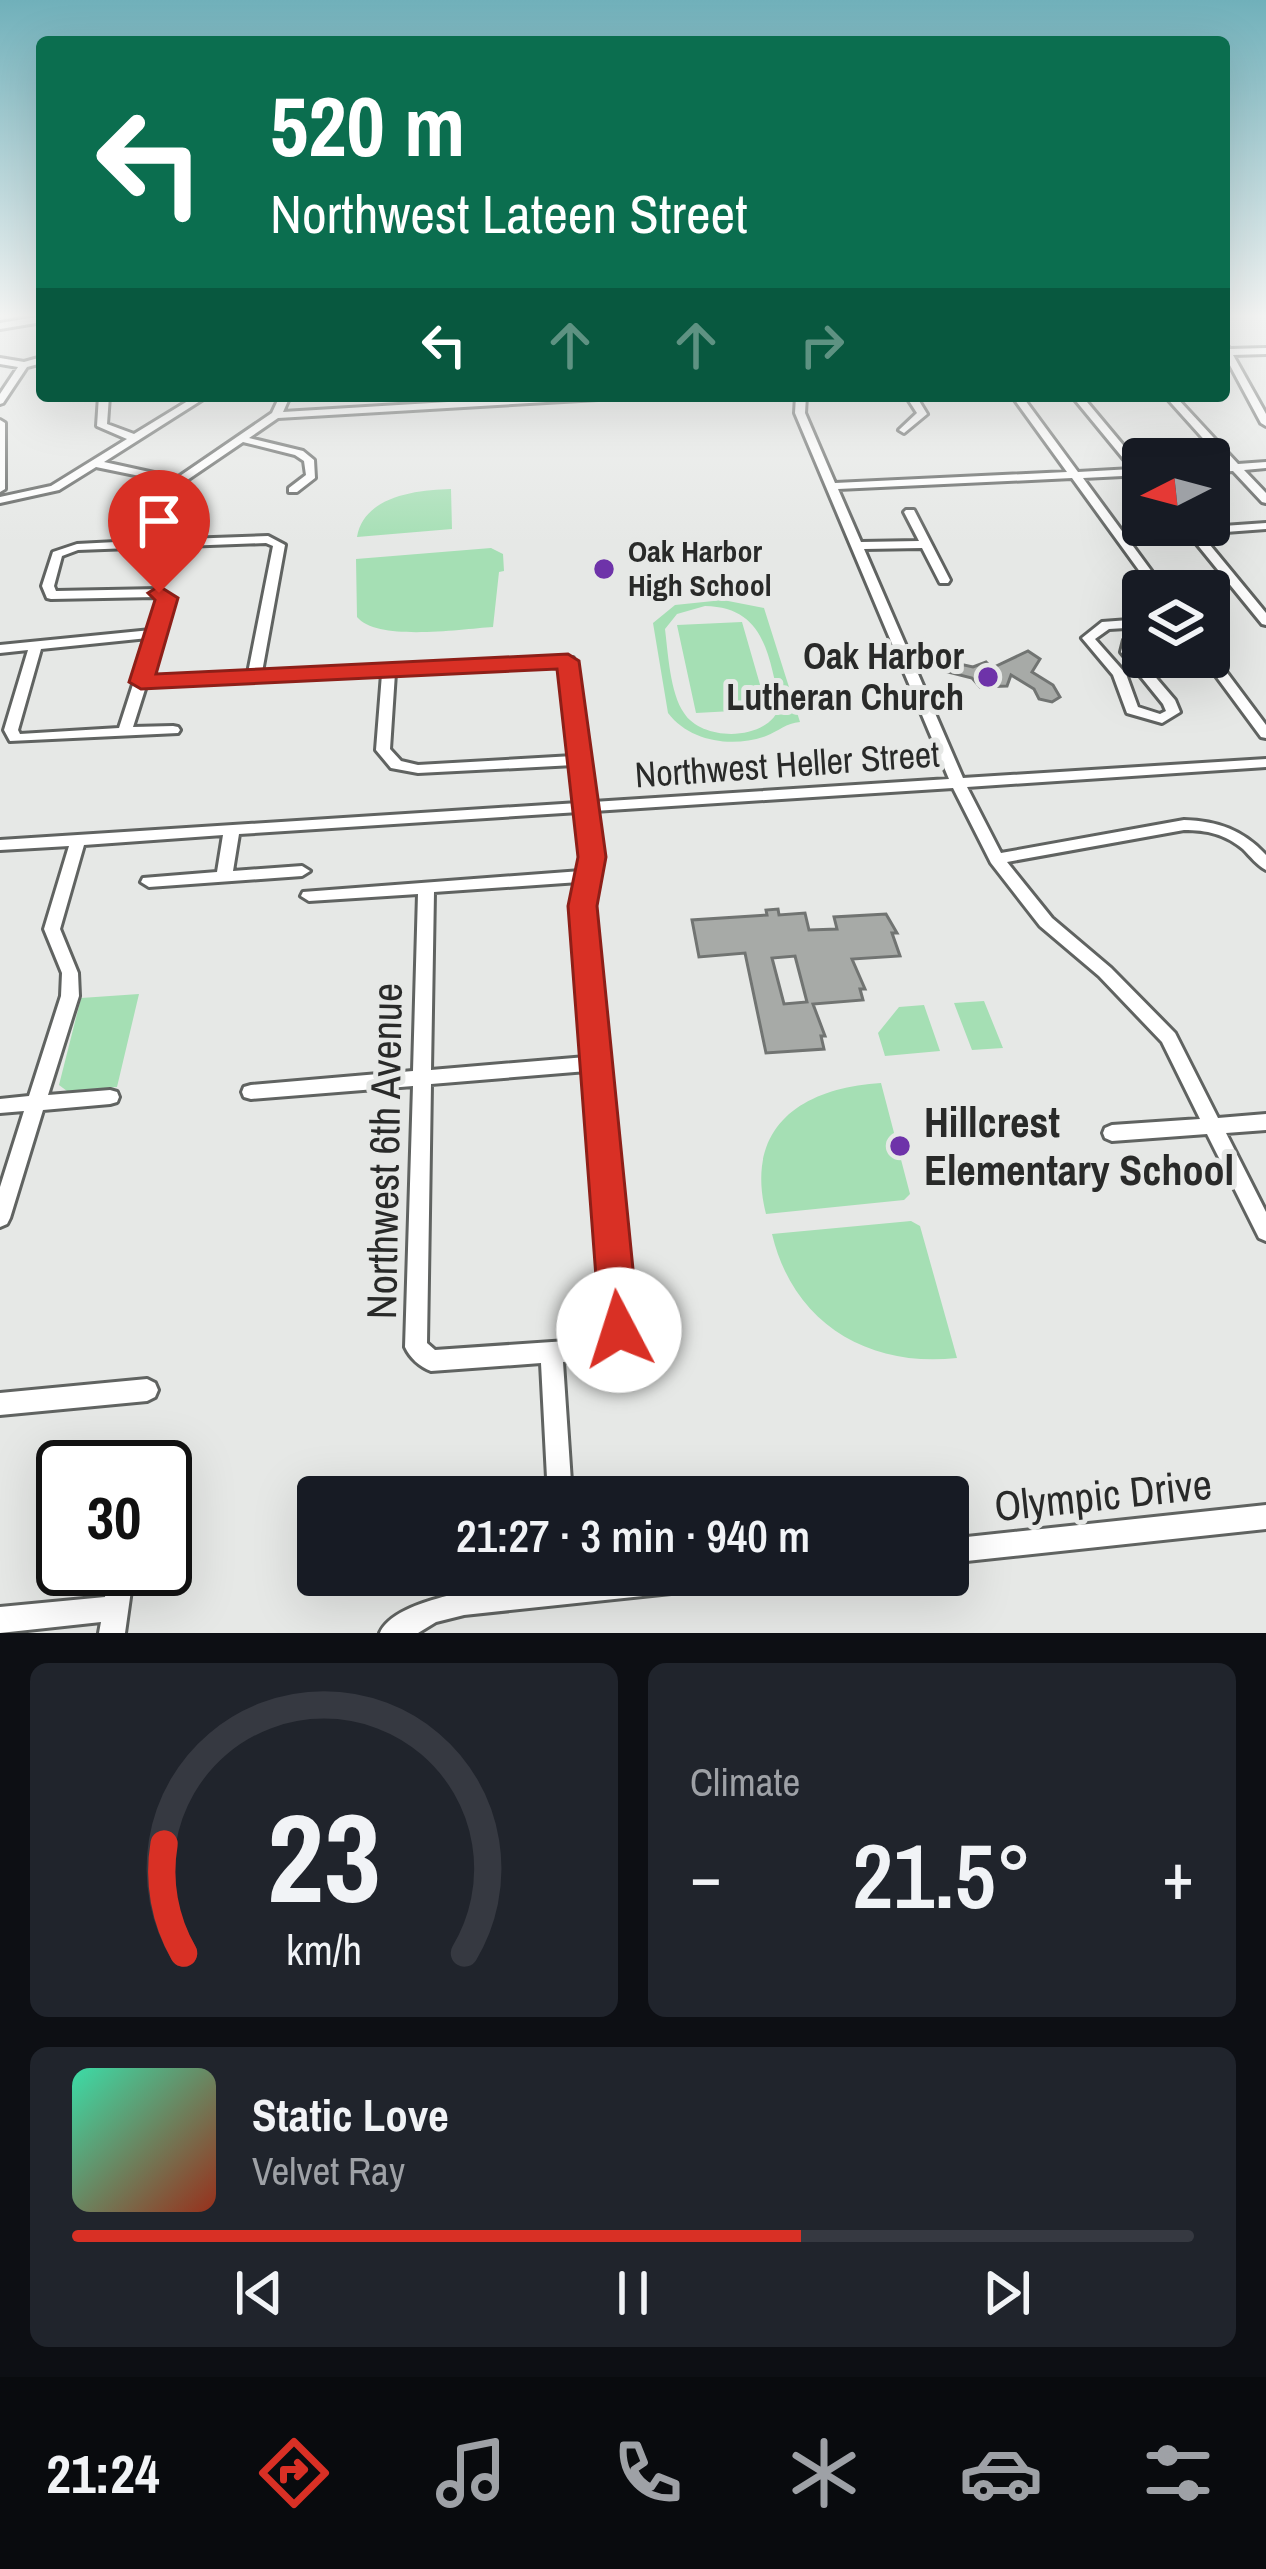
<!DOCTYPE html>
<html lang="en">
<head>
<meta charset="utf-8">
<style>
  :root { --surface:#171b24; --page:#20242c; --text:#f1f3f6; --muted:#9ea1a6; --line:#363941; --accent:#d93025 }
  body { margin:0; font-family:"Archivo Narrow",sans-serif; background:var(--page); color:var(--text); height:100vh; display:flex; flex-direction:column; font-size:45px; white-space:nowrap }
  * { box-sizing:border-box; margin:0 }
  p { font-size:39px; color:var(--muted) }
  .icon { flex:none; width:66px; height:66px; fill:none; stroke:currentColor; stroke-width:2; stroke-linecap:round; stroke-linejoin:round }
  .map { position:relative; height:1633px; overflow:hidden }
  .side { display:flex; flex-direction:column; gap:30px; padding:30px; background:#0d0f14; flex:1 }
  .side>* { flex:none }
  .hud { position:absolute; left:36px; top:36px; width:1194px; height:366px; border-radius:12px; box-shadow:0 12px 48px #0002; background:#0b6e4f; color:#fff; overflow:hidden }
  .needle { width:78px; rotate:264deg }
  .fabs { position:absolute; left:1122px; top:438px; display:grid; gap:24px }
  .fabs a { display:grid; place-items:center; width:108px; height:108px; border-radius:12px; background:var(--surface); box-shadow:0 12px 48px #0002; font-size:60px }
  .speed { position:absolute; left:36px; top:1440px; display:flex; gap:24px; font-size:60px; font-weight:700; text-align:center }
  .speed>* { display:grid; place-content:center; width:156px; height:156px; border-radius:50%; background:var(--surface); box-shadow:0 12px 48px #0002; line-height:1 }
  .speed .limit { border:6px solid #111; border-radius:18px; background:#fff; color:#111 }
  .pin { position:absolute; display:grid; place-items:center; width:102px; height:102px; color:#fff; margin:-123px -51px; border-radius:50% 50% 50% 0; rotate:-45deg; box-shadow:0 0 12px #0007 }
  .pin .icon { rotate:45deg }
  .me { position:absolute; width:132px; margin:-66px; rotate:355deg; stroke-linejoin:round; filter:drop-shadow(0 0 9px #0008) }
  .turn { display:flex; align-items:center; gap:42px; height:252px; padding:0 36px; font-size:54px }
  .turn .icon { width:156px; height:156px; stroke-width:2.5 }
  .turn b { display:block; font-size:84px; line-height:102px }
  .lanes { display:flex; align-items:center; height:114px; padding:0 36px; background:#0003; justify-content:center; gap:60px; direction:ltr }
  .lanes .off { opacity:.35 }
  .big { font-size:90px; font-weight:600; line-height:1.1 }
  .side .tile { flex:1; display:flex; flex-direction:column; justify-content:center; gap:18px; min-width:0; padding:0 42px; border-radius:18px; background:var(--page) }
  .side .dial { align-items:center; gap:0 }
  .dial svg { height:312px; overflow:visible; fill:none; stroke:var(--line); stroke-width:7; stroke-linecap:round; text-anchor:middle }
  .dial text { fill:var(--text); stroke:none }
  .song { display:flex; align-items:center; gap:36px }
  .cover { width:144px; height:144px; border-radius:18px; background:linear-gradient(135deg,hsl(160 70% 55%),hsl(10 70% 35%)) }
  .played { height:12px; border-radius:6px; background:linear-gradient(90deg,var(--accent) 65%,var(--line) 65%) }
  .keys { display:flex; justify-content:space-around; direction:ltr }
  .heat { display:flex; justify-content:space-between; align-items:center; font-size:66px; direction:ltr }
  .side .tiles { flex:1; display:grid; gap:30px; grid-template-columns:1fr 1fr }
  .tile:last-child { grid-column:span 2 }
  .trip { position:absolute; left:297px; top:1476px; width:672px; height:120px; border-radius:12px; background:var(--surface); box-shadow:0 12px 48px #0002; font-weight:600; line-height:120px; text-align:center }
  .tabs { display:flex; height:192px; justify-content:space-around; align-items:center; background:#090b0e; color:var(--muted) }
  .tabs .icon { width:84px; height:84px }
  .tabs .selected { color:var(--accent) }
  .tabs b { font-size:54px; color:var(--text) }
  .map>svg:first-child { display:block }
  .green { fill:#a5dfb4; fill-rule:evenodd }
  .building { fill:#a7aaa7; stroke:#717472; stroke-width:3; fill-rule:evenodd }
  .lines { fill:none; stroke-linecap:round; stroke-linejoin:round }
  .minor-casing { stroke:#606361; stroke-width:6 }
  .minor { fill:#fff; fill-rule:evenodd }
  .route { fill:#d93025; stroke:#8d1f18; stroke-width:3 }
  .poi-dot { fill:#6e33a9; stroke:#e6e8e6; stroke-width:4.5 }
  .labels { text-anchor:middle; stroke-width:10; stroke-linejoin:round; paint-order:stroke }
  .far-poi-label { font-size:30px; font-weight:bold; fill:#292a29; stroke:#e6e8e6; text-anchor:start }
  .poi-label { font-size:36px; font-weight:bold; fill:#292a29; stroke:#e6e8e6; text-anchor:end }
  .street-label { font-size:36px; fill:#292a29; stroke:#e6e8e6 }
  .near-poi-label { font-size:42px; font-weight:bold; fill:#292a29; stroke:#e6e8e6; text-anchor:start }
  .near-street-label { font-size:42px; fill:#292a29; stroke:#e6e8e6 }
</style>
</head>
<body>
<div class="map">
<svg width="1266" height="1633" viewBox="0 0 1266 1633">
  <rect width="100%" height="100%" fill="#e6e8e6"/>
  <path class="green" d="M 451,489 L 452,529 L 357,537 C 364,496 416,490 451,489 Z
    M 491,548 L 503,554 L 504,571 L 499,572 L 493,627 C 461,629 377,642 357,617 L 356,559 Z
    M 723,600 L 764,608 L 800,722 C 786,723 779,731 766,736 C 733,748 690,742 668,713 L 653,623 L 675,605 ZM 705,606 C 765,607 769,656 780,705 C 771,741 703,743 684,713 C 670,693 668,653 665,629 L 677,614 Z
    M 742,622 L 767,709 L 696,713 L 677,625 Z
    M 139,994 L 117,1087 L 67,1091 L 59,1085 L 81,998 Z
    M 984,1001 L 1003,1048 L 972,1050 L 954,1003 Z
    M 924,1005 L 940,1051 L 885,1056 L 878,1033 L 899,1007 Z
    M 881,1083 L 910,1194 L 904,1200 L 766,1214 C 744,1127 801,1088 881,1083 Z
    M 911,1221 L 920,1226 L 957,1358 C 868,1368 793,1323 772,1234 Z"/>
  <path class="building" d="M 1028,651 L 1040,659 L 1032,672 L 1053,685 L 1060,697 L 1052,702 L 1039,699 L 1034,689 L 1011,675 L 1007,686 L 980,687 L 972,678 L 936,669 L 934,663 L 941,660 L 973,667 L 986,662 L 992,668 Z
    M 778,909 L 779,915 L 805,913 L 809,930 L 837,929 L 834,917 L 886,914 L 897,933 L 892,933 L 900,956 L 852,959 L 865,989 L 860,989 L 863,1000 L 813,1004 L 825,1036 L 821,1036 L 824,1049 L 766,1053 L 745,953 L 699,957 L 692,920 L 767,915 L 766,910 ZM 795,956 L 807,1002 L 784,1004 L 772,958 Z"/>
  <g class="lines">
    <g class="minor-casing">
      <path id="minor" d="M 42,316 L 42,322 L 0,329 L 0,323 Z
        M 1224,343 L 1230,349 L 1266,348 L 1266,354 L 1233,355 L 1266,414 L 1266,426 L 1261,423 L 1224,354 Z
        M 42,357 L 42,363 L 27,367 L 3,403 L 0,404 L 0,394 L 18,367 L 0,364 L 0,358 L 24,362 Z
        M 99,396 L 109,396 L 107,424 L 134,434 L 196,396 L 208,396 L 104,462 L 177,478 L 272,413 L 280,396 L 290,396 L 283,412 L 548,396 L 603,396 L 598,399 L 278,418 L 249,438 L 303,451 L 314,460 L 315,478 L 297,492 L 289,492 L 289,488 L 306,475 L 304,461 L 295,455 L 243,442 L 143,510 L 134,519 L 128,541 L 268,536 L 285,545 L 262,672 L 573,658 L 593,802 L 949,779 L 795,413 L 796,396 L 806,396 L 805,413 L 835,483 L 1067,472 L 1012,396 L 1022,396 L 1078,472 L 1132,469 L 1072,396 L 1082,396 L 1143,469 L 1143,475 L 1083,478 L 1166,591 L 1154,591 L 1072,478 L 838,489 L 861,542 L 919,541 L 904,512 L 906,510 L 914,510 L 950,580 L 948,583 L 940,583 L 922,548 L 864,549 L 963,778 L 1266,759 L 1266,767 L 967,787 L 1001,853 L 1184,820 C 1218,821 1243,830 1266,855 L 1266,870 C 1257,865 1251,857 1243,849 C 1225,834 1207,830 1184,830 L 1007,862 L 1052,918 L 1111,968 L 1175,1033 L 1218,1118 L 1266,1114 L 1266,1130 L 1226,1133 L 1266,1212 L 1266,1241 L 1259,1238 L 1207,1134 L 1112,1141 L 1105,1138 L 1103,1133 L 1105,1128 L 1112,1125 L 1200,1119 L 1162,1042 L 1099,976 L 1040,926 L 991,863 L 953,788 L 594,811 L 600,857 L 590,906 L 630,1325 C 621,1363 595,1359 563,1362 L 572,1497 L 548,1497 L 541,1363 L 431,1371 C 420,1367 410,1358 405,1347 L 413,1086 L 251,1099 L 244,1097 L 242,1092 L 244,1087 L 251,1085 L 413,1071 L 418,894 L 309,901 L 301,896 L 303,892 L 581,871 L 584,857 L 579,812 L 239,834 L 233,871 L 302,866 L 310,871 L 302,876 L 149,887 L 141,882 L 143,878 L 217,872 L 223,835 L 84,845 L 60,929 L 78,973 L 79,996 L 48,1095 L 110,1090 L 117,1092 L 119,1097 L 117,1102 L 110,1104 L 43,1110 L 10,1218 L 7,1224 L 0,1227 L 0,1187 L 24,1111 L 0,1113 L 0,1099 L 29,1096 L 61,996 L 62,973 L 44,929 L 69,846 L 0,850 L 0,840 L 578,803 L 574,765 L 418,773 L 391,768 L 376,750 L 382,674 L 146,686 L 133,727 L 173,726 L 178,727 L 180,730 L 178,733 L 10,741 L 4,730 L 28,650 L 0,653 L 0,645 L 151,630 L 160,599 L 156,597 L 51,599 L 47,598 L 42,586 L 53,552 L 77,544 L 116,542 C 127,505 139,503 169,482 L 96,467 L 59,490 L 0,503 L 0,497 L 51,486 L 127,439 L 97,426 ZM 266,543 L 273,546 L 248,673 L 149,678 L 173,598 L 159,589 L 56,591 L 54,586 L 62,556 L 78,550 ZM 148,638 L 119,728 L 20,734 L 18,730 L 41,649 ZM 562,665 L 573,756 L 418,765 L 401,761 L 390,749 L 395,673 ZM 579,882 L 574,906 L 586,1057 L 431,1070 L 434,892 ZM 587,1071 L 608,1325 L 607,1332 L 596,1339 L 435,1350 L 427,1343 L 431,1084 Z
        M 906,396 L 916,396 L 927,414 L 904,433 L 899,430 L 917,413 Z
        M 1165,396 L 1175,396 L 1238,464 L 1266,462 L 1266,468 L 1244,470 L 1266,493 L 1266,503 L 1262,502 L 1233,471 L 1209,472 L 1209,466 L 1227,465 Z
        M 0,420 L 5,423 L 5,489 L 0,492 Z
        M 1266,523 L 1266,529 L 1212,533 L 1205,539 L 1266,613 L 1266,625 L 1262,624 L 1192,538 L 1209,527 Z
        M 1143,619 L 1143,627 L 1109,629 L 1095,639 L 1126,674 L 1138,707 L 1160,714 L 1166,711 L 1163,704 L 1121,652 L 1124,640 L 1143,633 L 1143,642 L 1135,645 L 1134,652 L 1175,700 L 1180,712 L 1162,723 L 1127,713 L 1113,675 L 1082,638 L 1102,622 Z
        M 1209,653 L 1213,654 L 1266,725 L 1266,738 L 1261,737 L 1202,657 L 1209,657 Z
        M 147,1379 L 155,1383 L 158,1390 L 155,1397 L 147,1401 L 0,1415 L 0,1393 Z
        M 1266,1505 L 1266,1529 L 948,1563 L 948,1539 Z
        M 110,1569 L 134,1569 L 125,1633 L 99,1633 L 101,1622 L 0,1633 L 0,1607 L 105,1597 Z
        M 611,1575 L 740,1575 L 737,1584 L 728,1587 L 464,1615 L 436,1622 L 418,1633 L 380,1633 C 400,1586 564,1580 611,1575 Z"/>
    </g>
    <use href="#minor" class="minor"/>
  </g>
  <linearGradient id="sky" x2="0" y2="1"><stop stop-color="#70b0ba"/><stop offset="0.58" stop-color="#f4f5f4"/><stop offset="1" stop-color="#f4f5f4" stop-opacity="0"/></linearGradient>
  <rect width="1266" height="544" fill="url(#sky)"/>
  <path class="route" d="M 159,586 L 178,598 L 156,674 L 568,654 L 579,661 L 606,857 L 597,906 L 639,1330 L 633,1343 L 619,1348 L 605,1343 L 600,1330 L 568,906 L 578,857 L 557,669 L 141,689 L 129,682 L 155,600 L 148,593 Z"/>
  <g class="poi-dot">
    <circle cx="604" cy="569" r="12"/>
    <circle cx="988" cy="677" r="12"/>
    <circle cx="900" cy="1146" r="12"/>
  </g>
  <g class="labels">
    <g class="far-poi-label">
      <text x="628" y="562">Oak Harbor<tspan x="628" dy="34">High School</tspan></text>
    </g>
    <g class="poi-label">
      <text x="964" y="669">Oak Harbor<tspan x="964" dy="41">Lutheran Church</tspan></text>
    </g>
    <g class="street-label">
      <text transform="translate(787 764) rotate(-4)" y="13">Northwest Heller Street</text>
    </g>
    <g class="near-poi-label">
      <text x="924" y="1137">Hillcrest<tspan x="924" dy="48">Elementary School</tspan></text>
    </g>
    <g class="near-street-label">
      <text transform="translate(384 1151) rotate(-89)" y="15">Northwest 6th Avenue</text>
      <text transform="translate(1103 1495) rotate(-6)" y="15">Olympic Drive</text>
    </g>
  </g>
</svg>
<div class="fabs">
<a><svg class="needle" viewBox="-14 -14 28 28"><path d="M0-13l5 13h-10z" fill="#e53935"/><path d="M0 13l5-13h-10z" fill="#9ea1a6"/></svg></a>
<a><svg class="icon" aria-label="layers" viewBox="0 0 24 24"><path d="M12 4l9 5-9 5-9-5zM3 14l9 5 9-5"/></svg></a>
</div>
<div class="speed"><div class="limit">30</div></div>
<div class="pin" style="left:159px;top:593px;background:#d93025"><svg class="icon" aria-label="arrive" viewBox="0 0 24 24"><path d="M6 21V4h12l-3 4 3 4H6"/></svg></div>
<svg class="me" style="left:619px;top:1330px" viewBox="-20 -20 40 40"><circle r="19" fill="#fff"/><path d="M0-13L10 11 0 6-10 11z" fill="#d93025"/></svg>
<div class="trip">21:27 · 3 min · 940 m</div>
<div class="hud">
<div class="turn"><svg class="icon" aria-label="left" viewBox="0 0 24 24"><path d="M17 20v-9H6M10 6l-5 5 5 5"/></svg><div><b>520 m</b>Northwest Lateen Street</div></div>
<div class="lanes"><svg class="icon" aria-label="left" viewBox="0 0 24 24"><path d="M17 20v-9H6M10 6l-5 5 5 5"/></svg><svg class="icon off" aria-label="ahead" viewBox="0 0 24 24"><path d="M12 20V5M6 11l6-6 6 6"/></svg><svg class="icon off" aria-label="ahead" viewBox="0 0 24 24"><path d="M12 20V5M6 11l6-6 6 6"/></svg><svg class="icon off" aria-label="right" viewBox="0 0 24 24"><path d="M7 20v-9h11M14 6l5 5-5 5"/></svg></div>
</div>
</div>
<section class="side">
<div class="tiles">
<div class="tile dial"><svg viewBox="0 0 100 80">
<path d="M14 69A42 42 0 1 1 86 69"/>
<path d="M14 69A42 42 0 0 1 9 41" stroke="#d93025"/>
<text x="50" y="56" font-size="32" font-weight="700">23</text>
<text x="50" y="72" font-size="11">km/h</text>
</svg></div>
<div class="tile"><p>Climate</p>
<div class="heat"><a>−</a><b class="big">21.5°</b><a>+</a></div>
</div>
<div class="tile">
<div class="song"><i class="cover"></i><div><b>Static Love</b><p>Velvet Ray</p></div></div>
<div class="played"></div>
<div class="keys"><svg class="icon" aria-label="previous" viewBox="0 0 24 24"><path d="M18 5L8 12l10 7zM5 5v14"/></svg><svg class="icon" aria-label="pause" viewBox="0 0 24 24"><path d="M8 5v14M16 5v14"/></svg><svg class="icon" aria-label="next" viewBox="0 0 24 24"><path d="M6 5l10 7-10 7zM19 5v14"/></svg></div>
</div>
</div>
</section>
<nav class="tabs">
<b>21:24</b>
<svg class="icon selected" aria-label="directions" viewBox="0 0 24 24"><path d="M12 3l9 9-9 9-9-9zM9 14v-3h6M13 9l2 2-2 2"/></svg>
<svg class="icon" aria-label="music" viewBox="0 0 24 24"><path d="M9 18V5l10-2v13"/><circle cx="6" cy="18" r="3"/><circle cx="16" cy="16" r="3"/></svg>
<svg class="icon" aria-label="phone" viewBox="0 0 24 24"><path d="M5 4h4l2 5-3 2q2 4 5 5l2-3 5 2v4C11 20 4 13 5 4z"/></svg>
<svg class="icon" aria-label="climate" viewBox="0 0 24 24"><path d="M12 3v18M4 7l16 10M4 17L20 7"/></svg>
<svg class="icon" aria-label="car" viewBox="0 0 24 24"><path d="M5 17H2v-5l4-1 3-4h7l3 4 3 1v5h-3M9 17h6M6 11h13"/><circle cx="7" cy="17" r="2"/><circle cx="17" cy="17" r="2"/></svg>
<svg class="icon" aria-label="filters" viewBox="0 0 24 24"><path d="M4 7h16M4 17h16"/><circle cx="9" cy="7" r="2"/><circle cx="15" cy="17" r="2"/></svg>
</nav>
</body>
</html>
